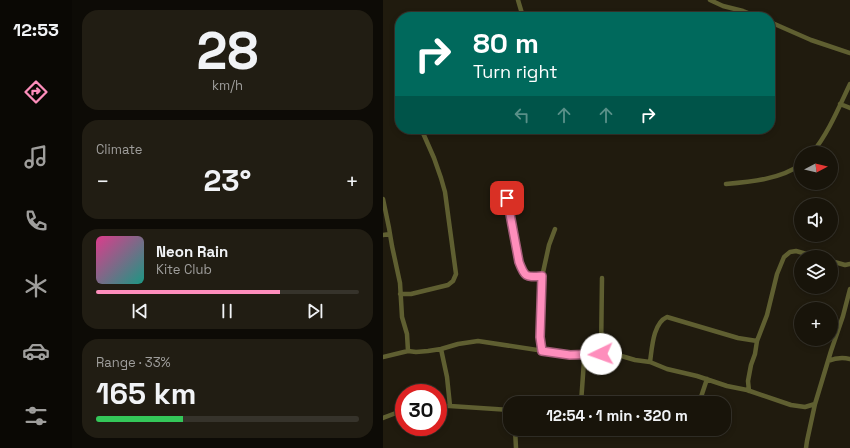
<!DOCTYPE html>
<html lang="en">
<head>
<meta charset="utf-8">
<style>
  :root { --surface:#18140a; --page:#211d13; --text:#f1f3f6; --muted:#9f9e9c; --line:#36332b; --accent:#fe8ebc }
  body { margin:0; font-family:"Space Grotesk",sans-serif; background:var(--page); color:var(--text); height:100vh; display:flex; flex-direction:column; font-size:15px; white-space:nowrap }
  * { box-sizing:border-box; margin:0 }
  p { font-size:13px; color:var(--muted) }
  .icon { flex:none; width:22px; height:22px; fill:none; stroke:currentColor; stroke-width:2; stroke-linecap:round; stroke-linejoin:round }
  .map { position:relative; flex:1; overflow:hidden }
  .details { display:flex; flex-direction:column; gap:10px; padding:10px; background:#0d0b06; width:311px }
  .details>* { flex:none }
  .hud { position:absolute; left:12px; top:12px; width:380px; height:122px; border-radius:16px; box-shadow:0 2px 6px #0003,0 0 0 1px var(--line); background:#00695c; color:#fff; overflow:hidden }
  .needle { width:26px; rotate:83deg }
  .controls { position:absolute; left:411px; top:146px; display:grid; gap:8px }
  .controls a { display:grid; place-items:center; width:44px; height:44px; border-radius:50%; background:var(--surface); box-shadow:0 2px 6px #0003,0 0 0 1px var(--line); font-size:20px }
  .speed { position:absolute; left:12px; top:384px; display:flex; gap:8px; font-size:20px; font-weight:700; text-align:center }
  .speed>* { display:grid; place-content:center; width:52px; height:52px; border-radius:50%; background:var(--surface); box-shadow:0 2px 6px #0003,0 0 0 1px var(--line); line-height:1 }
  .speed .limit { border:6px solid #d22; background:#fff; color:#111 }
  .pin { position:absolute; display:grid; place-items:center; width:34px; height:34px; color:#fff; margin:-17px; border-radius:8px; box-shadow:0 2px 6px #0006 }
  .me { position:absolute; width:44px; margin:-22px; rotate:267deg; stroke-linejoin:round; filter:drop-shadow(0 0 3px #0008) }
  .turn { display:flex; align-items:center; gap:14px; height:84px; padding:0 12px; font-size:18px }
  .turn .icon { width:52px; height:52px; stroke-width:2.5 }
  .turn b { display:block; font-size:28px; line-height:34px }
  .lanes { display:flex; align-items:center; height:38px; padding:0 12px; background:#0003; justify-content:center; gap:20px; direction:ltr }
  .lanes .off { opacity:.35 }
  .big { font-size:30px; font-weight:700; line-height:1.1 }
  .details .widget { flex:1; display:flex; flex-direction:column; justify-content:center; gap:6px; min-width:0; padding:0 14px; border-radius:16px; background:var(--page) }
  .details .dial { align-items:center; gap:0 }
  .dial b { font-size:52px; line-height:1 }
  .song { display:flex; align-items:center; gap:12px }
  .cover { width:48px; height:48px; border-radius:6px; background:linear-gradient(135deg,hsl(330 70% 55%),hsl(170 70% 35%)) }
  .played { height:4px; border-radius:2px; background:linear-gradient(90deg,var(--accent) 70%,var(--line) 70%) }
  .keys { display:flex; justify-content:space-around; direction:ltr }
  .heat { display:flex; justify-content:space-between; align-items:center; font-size:22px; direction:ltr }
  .charge { height:6px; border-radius:3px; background:linear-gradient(90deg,#34c759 33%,var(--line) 0) }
  .trip { position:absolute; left:120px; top:396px; width:228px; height:40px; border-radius:16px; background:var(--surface); box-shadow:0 2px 6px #0003,0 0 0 1px var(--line); font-weight:700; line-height:40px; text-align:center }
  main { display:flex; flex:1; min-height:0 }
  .menu { display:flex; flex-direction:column; width:72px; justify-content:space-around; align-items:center; background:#0a0804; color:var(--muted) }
  .menu .icon { width:28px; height:28px }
  .menu .selected { color:var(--accent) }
  .menu b { font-size:18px; color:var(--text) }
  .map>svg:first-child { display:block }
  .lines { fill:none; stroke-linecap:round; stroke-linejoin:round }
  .street { stroke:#5f5f31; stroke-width:4.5 }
  .route-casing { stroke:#a55c7a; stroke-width:10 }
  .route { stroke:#fe8ebc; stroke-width:7 }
</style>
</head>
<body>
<main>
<nav class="menu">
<b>12:53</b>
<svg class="icon selected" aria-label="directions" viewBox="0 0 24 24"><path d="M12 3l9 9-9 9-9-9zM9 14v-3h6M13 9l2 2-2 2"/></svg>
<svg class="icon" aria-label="music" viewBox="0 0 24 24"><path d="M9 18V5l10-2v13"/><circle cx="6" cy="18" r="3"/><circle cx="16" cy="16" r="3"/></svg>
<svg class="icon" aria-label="phone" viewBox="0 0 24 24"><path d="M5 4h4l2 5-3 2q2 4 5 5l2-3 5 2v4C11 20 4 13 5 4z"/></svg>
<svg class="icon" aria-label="climate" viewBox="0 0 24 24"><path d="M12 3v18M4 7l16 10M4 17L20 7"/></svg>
<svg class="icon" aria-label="car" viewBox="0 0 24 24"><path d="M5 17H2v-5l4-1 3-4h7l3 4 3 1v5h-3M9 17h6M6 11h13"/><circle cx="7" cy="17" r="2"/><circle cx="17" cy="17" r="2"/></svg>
<svg class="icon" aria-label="filters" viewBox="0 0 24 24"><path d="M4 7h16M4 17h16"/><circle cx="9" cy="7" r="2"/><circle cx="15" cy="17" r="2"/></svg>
</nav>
<section class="details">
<div class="widget dial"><b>28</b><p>km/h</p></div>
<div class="widget"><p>Climate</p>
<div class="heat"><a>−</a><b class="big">23°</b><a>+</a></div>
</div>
<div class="widget">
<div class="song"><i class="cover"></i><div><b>Neon Rain</b><p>Kite Club</p></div></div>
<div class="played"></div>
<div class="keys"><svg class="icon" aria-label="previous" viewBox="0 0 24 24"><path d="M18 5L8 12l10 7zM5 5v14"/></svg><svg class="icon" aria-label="pause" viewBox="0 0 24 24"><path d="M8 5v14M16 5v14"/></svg><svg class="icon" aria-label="next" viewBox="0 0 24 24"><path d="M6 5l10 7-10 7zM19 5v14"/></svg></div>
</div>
<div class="widget"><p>Range · 33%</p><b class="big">165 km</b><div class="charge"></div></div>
</section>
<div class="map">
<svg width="467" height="448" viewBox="0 0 467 448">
  <rect width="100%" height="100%" fill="#201b0e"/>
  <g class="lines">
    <path class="street" d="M 135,0 L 140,17
      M 327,0 L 340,6 L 360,11 L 375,17
      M 171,17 L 191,14 L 207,17
      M 387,22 L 428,40 L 467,53
      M 457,104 L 467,108
      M 429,153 C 445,134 456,107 467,84
      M 343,184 C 367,182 399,179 418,164
      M 124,198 L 135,262 C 142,278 143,277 159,276
      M 0,199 L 6,228 L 9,246 L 17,283 L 19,317 L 24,334 L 25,351
      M 0,235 L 7,234
      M 448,261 L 462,265 L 467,264
      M 17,294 L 28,294 L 65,285 L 70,281 L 73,274 L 62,192 L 58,178 L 51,158 L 40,133
      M 58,349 L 64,377 L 67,406
      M 159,351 L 157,337 L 159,277 L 166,245 L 172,229
      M 218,354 L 219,278
      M 0,357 L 25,351 L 33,352 L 45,351 L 58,349 L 75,344 L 95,341 L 187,355 L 202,355 L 216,354 L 235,355 L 252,360 L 267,362 L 284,369 L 314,376 L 344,386 L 364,390 L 408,405 L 422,407 L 432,404 L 448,351 L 460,316 L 467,289
      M 445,361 C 452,358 460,357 467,359
      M 267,362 C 269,348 270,323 284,317 L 355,338 L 374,341
      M 366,391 L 365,381 L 368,365 L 372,354 L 374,341 L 384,315 L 394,274 L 401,257 L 407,252 L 413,251 L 434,257
      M 198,403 L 201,361 L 202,355
      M 316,403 L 324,379
      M 55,406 L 67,406 L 127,410
      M 0,418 L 21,410
      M 132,429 L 133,448
      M 423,448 L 424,441 L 432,404"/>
  </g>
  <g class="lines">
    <g class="route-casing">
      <path id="route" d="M 124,198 L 136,262 C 142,278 143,277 159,276 L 157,337 L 159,351 L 187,355 L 218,354"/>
    </g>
    <use href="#route" class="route"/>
  </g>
</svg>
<div class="controls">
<a><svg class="needle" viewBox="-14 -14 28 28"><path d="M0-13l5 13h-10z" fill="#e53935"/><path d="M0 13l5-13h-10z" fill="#9f9e9c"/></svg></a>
<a><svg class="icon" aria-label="sound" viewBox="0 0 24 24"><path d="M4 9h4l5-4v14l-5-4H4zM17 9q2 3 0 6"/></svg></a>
<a><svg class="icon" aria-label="layers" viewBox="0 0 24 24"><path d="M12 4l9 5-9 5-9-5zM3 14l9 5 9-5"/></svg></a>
<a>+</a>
</div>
<div class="speed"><div class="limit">30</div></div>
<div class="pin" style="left:124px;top:198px;background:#d93025"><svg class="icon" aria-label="arrive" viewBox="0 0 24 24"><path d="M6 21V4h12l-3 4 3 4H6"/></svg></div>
<svg class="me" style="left:218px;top:354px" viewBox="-20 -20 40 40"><circle r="19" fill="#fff"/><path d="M0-13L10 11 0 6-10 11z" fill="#fe8ebc"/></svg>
<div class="trip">12:54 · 1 min · 320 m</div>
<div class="hud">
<div class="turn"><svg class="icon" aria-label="right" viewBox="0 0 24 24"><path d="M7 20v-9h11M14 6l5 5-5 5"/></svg><div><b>80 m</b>Turn right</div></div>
<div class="lanes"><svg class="icon off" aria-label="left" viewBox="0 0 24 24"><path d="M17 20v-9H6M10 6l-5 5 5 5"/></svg><svg class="icon off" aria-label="ahead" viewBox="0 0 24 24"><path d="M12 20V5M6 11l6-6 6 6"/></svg><svg class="icon off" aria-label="ahead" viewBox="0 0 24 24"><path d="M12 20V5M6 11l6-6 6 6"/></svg><svg class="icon" aria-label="right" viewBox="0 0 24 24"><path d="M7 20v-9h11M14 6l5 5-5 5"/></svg></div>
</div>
</div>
</main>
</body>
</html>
